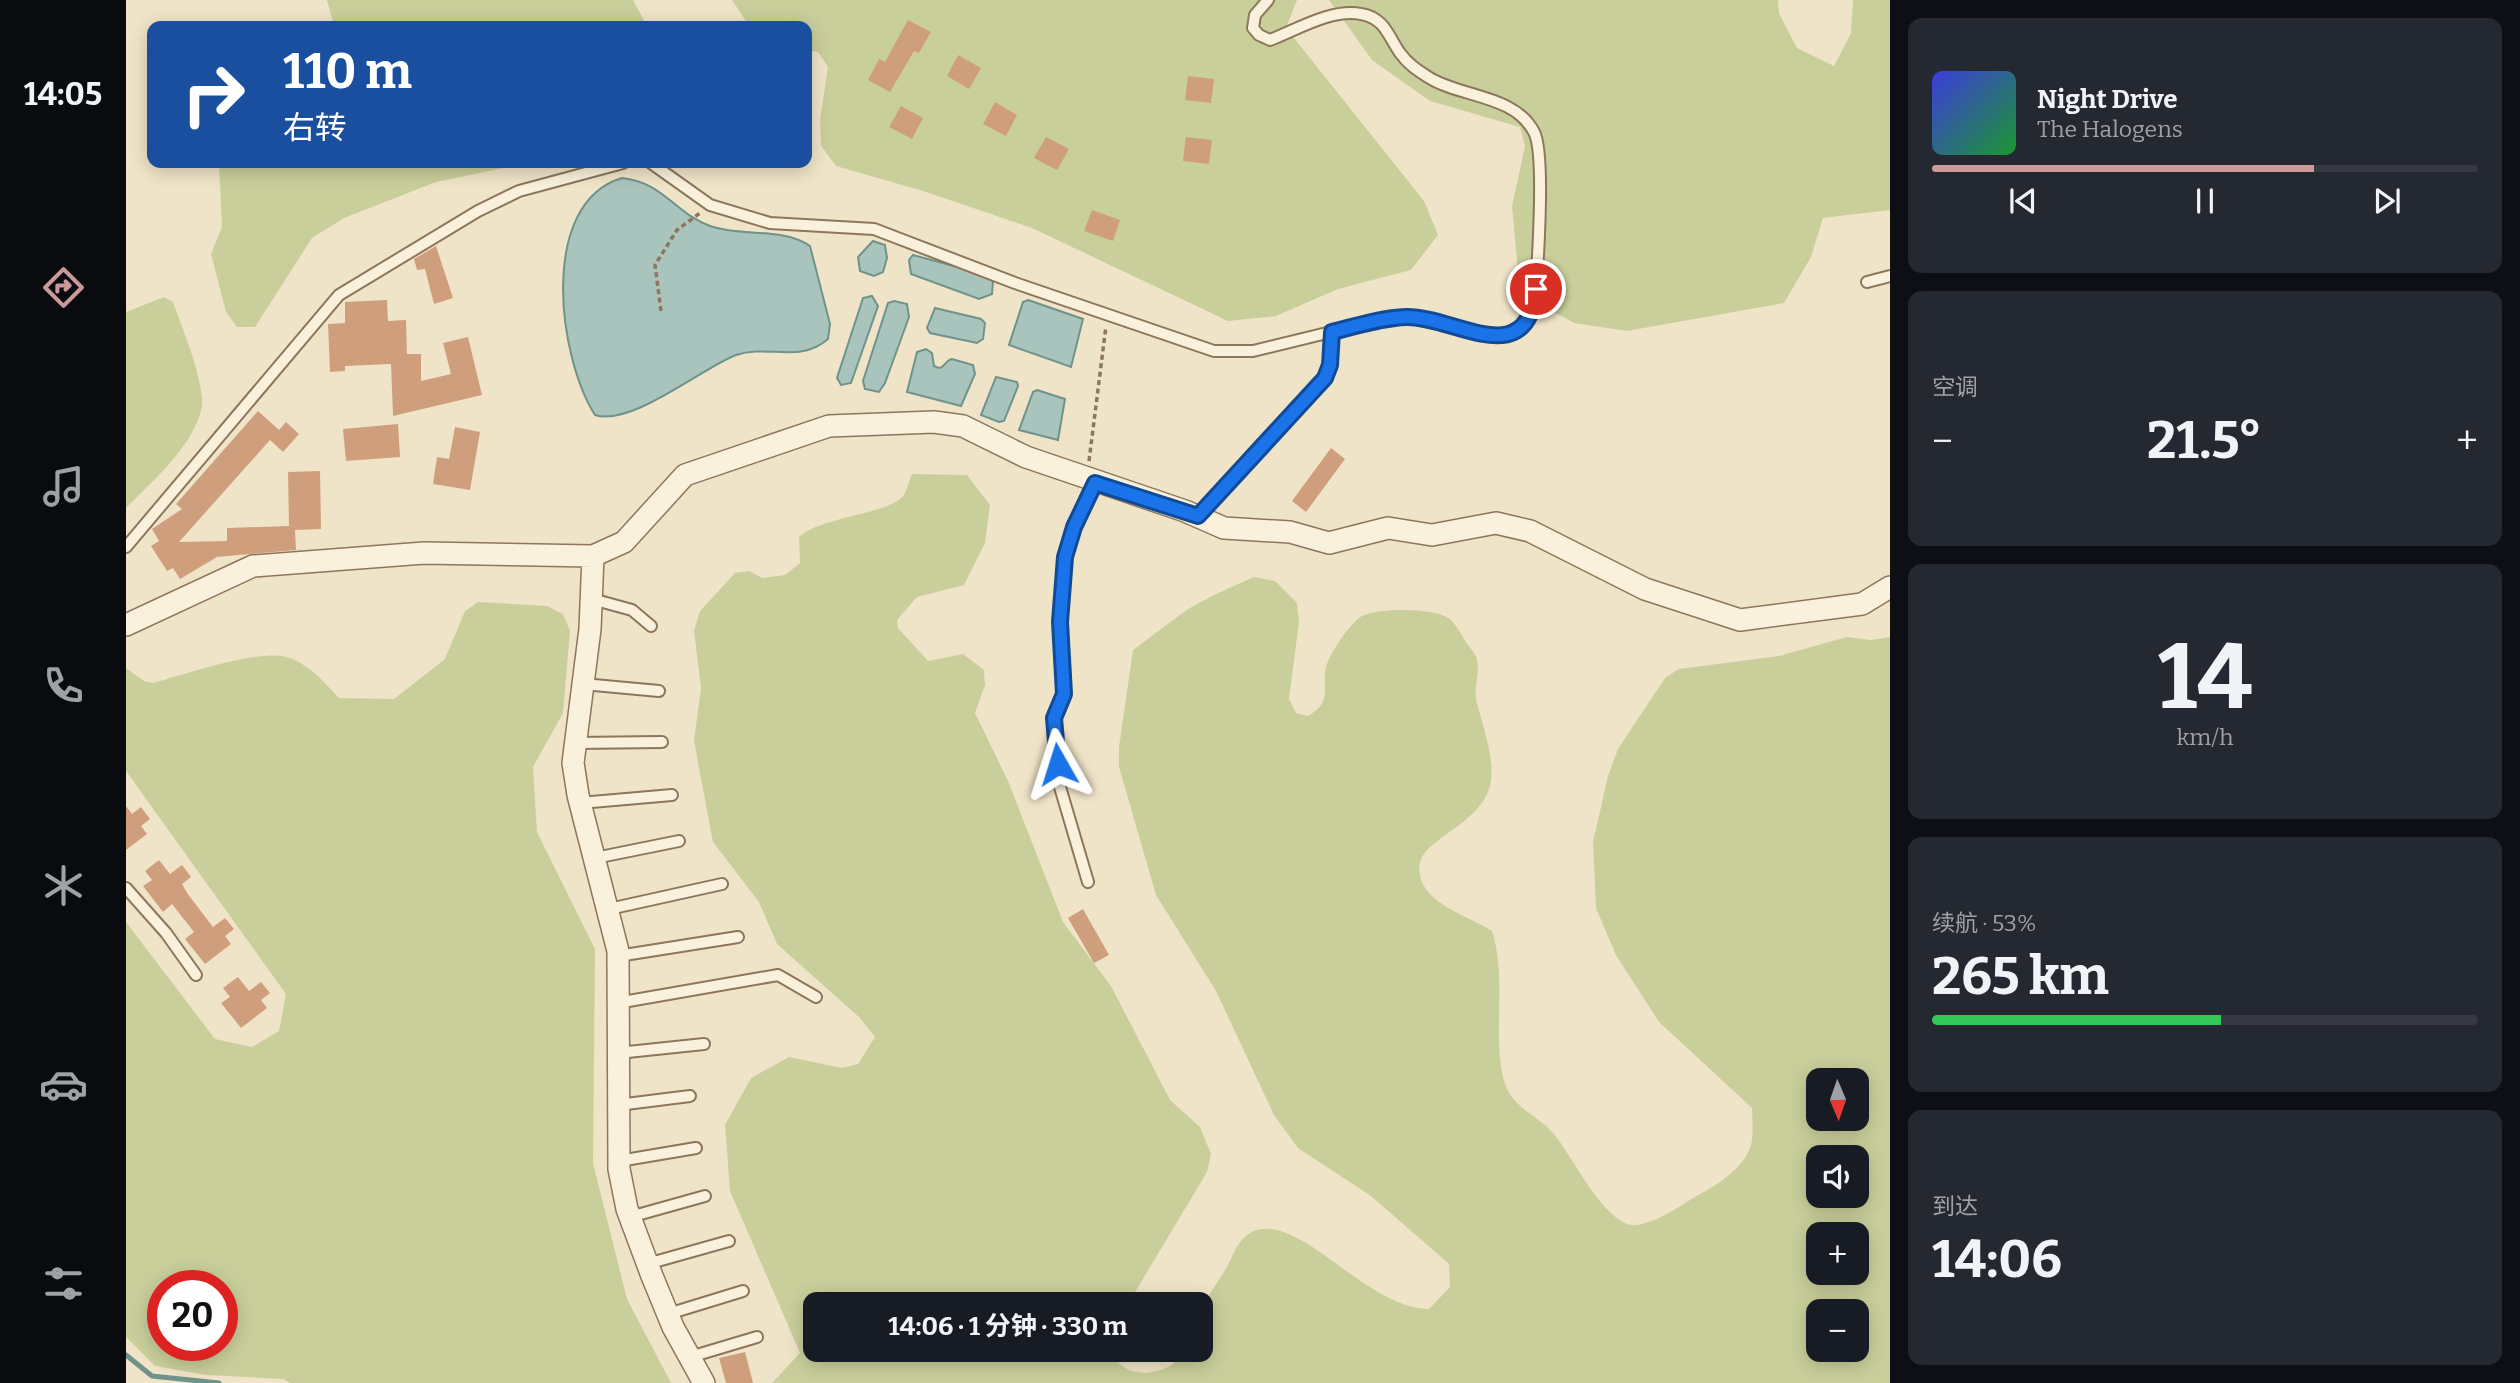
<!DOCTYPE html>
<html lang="zh">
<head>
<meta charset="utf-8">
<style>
  :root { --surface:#171b24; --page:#242831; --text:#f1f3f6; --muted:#9ea1a6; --line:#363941; --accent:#cc999b }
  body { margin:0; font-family:Bitter,"Noto Sans SC",serif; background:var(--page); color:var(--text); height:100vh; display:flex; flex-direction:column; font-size:26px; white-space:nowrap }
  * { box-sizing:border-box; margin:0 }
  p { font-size:23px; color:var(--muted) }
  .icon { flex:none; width:38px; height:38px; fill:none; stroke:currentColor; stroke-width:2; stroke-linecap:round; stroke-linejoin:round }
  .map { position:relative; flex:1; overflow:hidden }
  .details { display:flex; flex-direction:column; gap:18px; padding:18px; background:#0d0f14; width:630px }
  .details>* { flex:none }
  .hud { position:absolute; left:21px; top:21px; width:665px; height:147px; border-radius:14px; box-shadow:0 4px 18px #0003; background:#1a4fa0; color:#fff; overflow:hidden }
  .needle { width:46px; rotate:178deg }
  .buttons { position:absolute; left:1680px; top:1068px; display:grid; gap:14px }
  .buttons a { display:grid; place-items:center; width:63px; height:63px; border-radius:14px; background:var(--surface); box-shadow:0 4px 18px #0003; font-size:35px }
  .speed { position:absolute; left:21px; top:1270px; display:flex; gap:14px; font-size:35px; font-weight:700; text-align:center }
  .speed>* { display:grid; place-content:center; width:91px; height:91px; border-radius:50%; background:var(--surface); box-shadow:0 4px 18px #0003; line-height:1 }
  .speed .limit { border:10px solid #d22; background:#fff; color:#111 }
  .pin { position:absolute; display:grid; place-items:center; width:60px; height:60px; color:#fff; margin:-30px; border:4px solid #fff; border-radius:50%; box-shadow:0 2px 7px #0007 }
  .me { position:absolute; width:77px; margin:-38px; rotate:354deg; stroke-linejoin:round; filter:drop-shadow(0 0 5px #0008) }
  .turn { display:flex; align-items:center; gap:24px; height:147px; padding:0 21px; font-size:32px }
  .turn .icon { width:91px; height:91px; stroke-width:2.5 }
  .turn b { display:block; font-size:49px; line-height:60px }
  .big { font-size:52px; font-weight:700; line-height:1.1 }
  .details .tile { flex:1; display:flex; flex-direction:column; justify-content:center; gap:10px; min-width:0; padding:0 24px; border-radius:14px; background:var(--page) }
  .details .dial { align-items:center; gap:0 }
  .dial b { font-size:91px; line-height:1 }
  .song { display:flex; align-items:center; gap:21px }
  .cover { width:84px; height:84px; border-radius:10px; background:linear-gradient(135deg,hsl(240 70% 55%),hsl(130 70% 35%)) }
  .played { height:7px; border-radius:4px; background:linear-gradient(90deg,var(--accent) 70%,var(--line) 70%) }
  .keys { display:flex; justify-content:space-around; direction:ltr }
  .heat { display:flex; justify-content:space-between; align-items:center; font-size:38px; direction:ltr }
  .charge { height:10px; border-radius:5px; background:linear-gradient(90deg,#34c759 53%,var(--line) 0) }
  .trip { position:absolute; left:677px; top:1292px; width:410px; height:70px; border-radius:14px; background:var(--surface); box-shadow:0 4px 18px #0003; font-weight:700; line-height:70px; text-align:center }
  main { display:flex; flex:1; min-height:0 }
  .dock { display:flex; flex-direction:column; width:126px; justify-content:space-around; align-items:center; background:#090b0e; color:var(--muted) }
  .dock .icon { width:49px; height:49px }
  .dock .on { color:var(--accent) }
  .dock b { font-size:32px; color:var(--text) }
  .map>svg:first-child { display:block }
  .green { fill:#c9cf9b; fill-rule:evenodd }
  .water { fill:#a9c4bc; stroke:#6f938a; stroke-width:2 }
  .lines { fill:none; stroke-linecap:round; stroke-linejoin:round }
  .stream { stroke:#6f938a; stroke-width:5 }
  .building { fill:#cf9f7d }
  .service-casing { stroke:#8d765c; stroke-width:14 }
  .minor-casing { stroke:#8d765c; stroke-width:24 }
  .path { stroke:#8d765c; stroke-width:3.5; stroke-dasharray:5 3.5; stroke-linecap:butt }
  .service { stroke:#faf1dc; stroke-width:10 }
  .minor { stroke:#faf1dc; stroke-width:21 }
  .route-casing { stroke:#114b97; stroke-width:18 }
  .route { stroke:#1a73e8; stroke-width:12 }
</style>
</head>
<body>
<main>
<nav class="dock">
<b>14:05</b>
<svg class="icon on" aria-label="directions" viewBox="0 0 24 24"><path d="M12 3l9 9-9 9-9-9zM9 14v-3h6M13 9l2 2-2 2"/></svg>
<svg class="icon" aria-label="music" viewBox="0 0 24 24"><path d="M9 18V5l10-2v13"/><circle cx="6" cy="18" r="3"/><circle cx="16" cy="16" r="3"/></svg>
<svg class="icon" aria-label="phone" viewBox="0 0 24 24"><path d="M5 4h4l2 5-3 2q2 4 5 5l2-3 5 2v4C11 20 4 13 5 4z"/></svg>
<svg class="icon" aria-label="climate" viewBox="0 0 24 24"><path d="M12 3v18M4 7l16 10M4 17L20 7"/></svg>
<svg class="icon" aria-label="car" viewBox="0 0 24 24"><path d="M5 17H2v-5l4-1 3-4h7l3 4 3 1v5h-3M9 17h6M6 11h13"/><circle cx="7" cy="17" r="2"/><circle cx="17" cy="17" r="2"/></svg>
<svg class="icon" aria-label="filters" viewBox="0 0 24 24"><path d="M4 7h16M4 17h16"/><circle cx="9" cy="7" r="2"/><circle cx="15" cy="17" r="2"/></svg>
</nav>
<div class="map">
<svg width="1764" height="1383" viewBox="0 0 1764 1383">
  <rect width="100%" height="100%" fill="#f0e4c8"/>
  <path class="green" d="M 201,0 L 507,0 L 521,26 L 208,26 Z
    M 606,0 L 1171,0 L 1160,28 L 1298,201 L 1312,235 L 1285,270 L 1212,289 L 1150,316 L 1102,321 L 906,228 L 797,191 L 710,166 L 695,146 L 694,120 L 702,67 L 692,52 L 681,50 L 681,26 L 623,26 Z
    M 1203,0 L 1652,0 L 1653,13 L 1671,48 L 1708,66 L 1725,33 L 1727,0 L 1764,0 L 1764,210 L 1697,218 L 1685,257 L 1658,303 L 1501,331 L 1448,323 L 1394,293 L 1386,206 L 1399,146 L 1394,127 L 1304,101 L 1246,60 Z
    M 93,163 L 402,163 L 310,182 L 218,218 L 186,238 L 129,327 L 111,327 L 100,312 L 85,254 L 96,227 Z
    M 38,297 L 47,302 C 55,325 82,389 75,411 C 64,449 27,481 0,508 L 0,312 Z
    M 786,474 L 841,475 L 864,505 L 859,543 L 838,585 L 791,597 L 771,620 L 772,628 L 802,661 L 837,654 L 858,670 L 859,685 L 849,713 L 882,781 L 937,922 L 985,986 L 1044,1100 L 1074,1127 L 1085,1154 L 1081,1172 L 1002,1304 L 690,1304 L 690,1349 L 987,1349 C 991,1383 1048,1378 1059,1349 L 1074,1349 C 1074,1339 1073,1327 1074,1317 C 1077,1300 1094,1280 1102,1265 C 1109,1250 1117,1230 1137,1229 C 1184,1225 1243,1308 1303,1309 L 1324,1287 L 1323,1264 L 1245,1196 L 1172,1148 L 1148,1115 L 1090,991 L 1030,895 L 993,767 L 993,747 L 1007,650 L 1062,609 L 1090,594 L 1128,577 L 1149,581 L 1171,603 L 1173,622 L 1163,699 L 1170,713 L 1182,716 C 1205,702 1197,694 1199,671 C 1201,657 1225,620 1238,615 C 1255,608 1311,607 1325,620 C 1331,626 1336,636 1340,642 C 1344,648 1350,654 1351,660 C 1354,674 1347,689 1351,703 C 1357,727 1370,761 1364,786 C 1353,825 1299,838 1294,863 C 1287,901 1341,915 1366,931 C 1382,982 1365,1038 1379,1084 C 1387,1108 1413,1116 1427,1133 C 1445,1153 1480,1228 1510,1225 C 1529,1223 1551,1208 1567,1198 C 1588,1187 1618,1169 1625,1145 C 1628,1134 1626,1119 1626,1108 L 1533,1022 L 1490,955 L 1470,908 L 1467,842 L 1482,776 L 1492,749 L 1519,708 L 1540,677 L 1553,669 L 1653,656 L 1721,637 L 1745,640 L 1764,637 L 1764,1383 L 646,1383 L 674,1353 L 604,1191 L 599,1125 L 625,1078 L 663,1057 L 716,1068 L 732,1064 L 749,1037 L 734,1018 L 651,944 L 633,902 L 587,842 L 568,741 L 575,688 L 568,631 L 574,611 L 609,573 L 623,571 L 636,578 L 659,575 L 674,563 L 673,537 C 696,516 765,514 778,495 C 781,489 783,481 786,474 ZM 1692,1080 L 1731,1080 L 1731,1118 L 1692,1118 ZM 1692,1157 L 1731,1157 L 1731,1195 L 1692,1195 ZM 1692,1234 L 1731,1234 L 1731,1272 L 1692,1272 ZM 1692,1311 L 1731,1311 L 1731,1349 L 1692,1349 Z
    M 352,602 L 421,606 L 437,614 L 444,631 L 437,713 L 407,767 L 411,832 L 469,949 L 467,1163 L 501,1299 L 545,1383 L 164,1383 L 157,1379 L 80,1375 L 29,1366 L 0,1337 L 0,922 L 89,1039 L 126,1047 L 153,1031 L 160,994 L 0,771 L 0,668 L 18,681 L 27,683 C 57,675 137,647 164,658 C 185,666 198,682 213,698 L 268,699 L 319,659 L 339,611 ZM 96,1286 L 96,1346 L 37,1346 L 37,1286 Z"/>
  <path class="water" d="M 496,178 C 537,182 550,214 584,226 C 615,237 656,227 684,246 L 704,324 L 702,339 C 673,364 643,344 610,355 C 576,368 505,427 469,415 C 432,357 412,203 496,178 Z
    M 747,241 L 759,245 L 761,258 L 757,272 L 748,276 L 734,271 L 732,257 Z
    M 787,255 L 850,272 L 867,281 L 866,294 L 853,299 L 785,274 L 783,260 Z
    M 746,296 L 752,306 L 725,383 L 715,385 L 711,378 L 737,298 Z
    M 902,300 L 957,319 L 945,367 L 883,345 L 897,302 Z
    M 768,301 L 781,304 L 783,317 L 759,383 L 753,392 L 739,389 L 737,381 L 762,303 Z
    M 809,308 L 855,319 L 859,323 L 857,339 L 851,343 L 804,333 L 801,328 Z
    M 800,349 L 806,353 L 808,366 C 819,372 818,360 826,359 L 847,365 L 849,374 L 835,406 L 781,392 L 791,352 Z
    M 870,377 L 891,382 L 892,386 L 878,421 L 873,422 L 855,415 Z
    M 911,390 L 939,399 L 932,440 L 893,430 L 907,392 Z"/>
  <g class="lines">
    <path class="stream" d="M 0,1355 L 26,1376 L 93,1383"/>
  </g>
  <path class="building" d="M 782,20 L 805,32 L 793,53 L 788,51 L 764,92 L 742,80 L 753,59 L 759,62 Z
    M 832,55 L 855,68 L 843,89 L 821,76 Z
    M 1062,76 L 1088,79 L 1085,103 L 1059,100 Z
    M 869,102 L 891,115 L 880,136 L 857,124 Z
    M 775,106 L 797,118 L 786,139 L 763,127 Z
    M 920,137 L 943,149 L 931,170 L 908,158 Z
    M 1060,137 L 1086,140 L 1083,164 L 1057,161 Z
    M 966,210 L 994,220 L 987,241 L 958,231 Z
    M 310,246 L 327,298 L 308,304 L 299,269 L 291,270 L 288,259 Z
    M 261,300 L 262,321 L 280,320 L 281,354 L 295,354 L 295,381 L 325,374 L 317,343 L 342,337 L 356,395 L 267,416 L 265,364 L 219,366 L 219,371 L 204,372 L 202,324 L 219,323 L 219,302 Z
    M 132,411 L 153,430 L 160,422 L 173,434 L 157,452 L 144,440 L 53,542 L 101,541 L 101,528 L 163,526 L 162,472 L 194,471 L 195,529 L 169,530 L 170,550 L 91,557 L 54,579 L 47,568 L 41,571 L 25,546 L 33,541 L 26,529 L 56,509 L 50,504 Z
    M 272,424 L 274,457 L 220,461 L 217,429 Z
    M 329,427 L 354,432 L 344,490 L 307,484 L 311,457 L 323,459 Z
    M 1205,448 L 1219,459 L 1180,512 L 1166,501 Z
    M 0,806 L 6,814 L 15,807 L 24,819 L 15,826 L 21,834 L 0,850 Z
    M 33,860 L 44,874 L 56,865 L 65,877 L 56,884 L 61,893 L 87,927 L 99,918 L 108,929 L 99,936 L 105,944 L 79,964 L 59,939 L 68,932 L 46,904 L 37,912 L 17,886 L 26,880 L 19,871 Z
    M 957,909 L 983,955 L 968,963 L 942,918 Z
    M 112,977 L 123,991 L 135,982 L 144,993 L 135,1000 L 141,1008 L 115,1028 L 95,1003 L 104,997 L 97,988 Z
    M 619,1352 L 627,1383 L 600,1383 L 593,1358 Z"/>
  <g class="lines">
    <g class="service-casing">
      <path id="service" d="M 525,163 L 584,205 L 644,223 L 748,229 L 889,283 L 1088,351 L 1127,351 L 1250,321 L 1281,317 L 1370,337 L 1386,334 L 1400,321 L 1408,308 C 1411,278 1420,154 1408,132 C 1388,94 1335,98 1302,77 C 1291,70 1282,64 1274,53 C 1262,36 1259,18 1235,14 C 1206,8 1170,30 1144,40 L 1133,35 L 1127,28 L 1129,15 L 1142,0
        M 1741,282 L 1764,276
        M 1072,516 L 1199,378 L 1204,365 L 1206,332
        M 0,547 L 213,295 L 352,211 L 393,191 L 497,163
        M 466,599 L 506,610 L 525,626
        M 457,684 L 533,691
        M 449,743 L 536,742
        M 454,803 L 546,795
        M 469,858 L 553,841
        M 962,882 L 934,787 L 928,718 L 938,694 L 934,622 L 939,557 L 948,527 L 969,483
        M 0,888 L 40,933 L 70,975
        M 483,909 L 596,884
        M 492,956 L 612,937
        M 491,1003 L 652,975 L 690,997
        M 492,1053 L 578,1044
        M 492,1105 L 564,1096
        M 493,1161 L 570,1148
        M 504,1217 L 579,1196
        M 521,1264 L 603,1241
        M 542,1314 L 617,1291
        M 564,1357 L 631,1337"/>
    </g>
    <g class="minor-casing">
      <path id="minor" d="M 467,556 L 464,629 L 447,763 L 452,795 L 492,951 L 493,1169 L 501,1209 L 526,1276 L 547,1327 L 578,1383
        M 0,625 L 127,566 L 298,553 L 467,556 L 498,542 L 559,475 L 703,426 L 808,422 L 837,426 L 900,457 L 1059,511 L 1098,528 L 1164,532 L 1203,543 L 1262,528 L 1306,535 L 1370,523 L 1404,531 L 1519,589 L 1614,620 L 1736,604 L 1764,587"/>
    </g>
    <path class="path" d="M 535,311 L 529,265 L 551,230 L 574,213
      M 963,461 L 980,326"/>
    <use href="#service" class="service"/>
    <use href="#minor" class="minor"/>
  </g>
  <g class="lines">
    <g class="route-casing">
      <path id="route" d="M 932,764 L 928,718 L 938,694 L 934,622 L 939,557 L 948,527 L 969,483 L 1072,516 L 1199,378 L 1204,365 L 1206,332 C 1230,326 1255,318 1280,317 C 1329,316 1401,374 1410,289"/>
    </g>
    <use href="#route" class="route"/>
  </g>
</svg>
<div class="buttons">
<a><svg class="needle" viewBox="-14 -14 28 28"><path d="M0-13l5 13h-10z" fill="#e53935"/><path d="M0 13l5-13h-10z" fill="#9ea1a6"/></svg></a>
<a><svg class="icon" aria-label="sound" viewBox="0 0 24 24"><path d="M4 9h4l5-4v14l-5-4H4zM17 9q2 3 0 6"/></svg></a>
<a>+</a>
<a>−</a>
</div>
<div class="speed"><div class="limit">20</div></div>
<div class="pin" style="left:1410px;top:289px;background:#d93025"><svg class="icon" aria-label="arrive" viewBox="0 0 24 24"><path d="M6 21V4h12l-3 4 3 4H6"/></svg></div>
<svg class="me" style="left:932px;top:764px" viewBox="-20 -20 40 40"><path d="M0-17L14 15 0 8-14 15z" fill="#1a73e8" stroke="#fff" stroke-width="4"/></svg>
<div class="trip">14:06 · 1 分钟 · 330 m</div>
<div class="hud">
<div class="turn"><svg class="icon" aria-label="right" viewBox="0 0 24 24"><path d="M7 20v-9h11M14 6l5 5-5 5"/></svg><div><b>110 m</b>右转</div></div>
</div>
</div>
<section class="details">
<div class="tile">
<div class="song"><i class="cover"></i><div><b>Night Drive</b><p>The Halogens</p></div></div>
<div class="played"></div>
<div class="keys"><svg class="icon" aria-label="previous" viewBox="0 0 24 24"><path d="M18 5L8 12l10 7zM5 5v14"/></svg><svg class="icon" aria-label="pause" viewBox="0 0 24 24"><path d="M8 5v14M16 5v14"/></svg><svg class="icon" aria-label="next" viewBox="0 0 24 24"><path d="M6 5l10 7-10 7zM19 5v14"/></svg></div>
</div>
<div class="tile"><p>空调</p>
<div class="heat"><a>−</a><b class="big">21.5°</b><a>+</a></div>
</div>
<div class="tile dial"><b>14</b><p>km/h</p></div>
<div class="tile"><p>续航 · 53%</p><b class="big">265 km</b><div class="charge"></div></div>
<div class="tile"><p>到达</p><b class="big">14:06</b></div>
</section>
</main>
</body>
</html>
